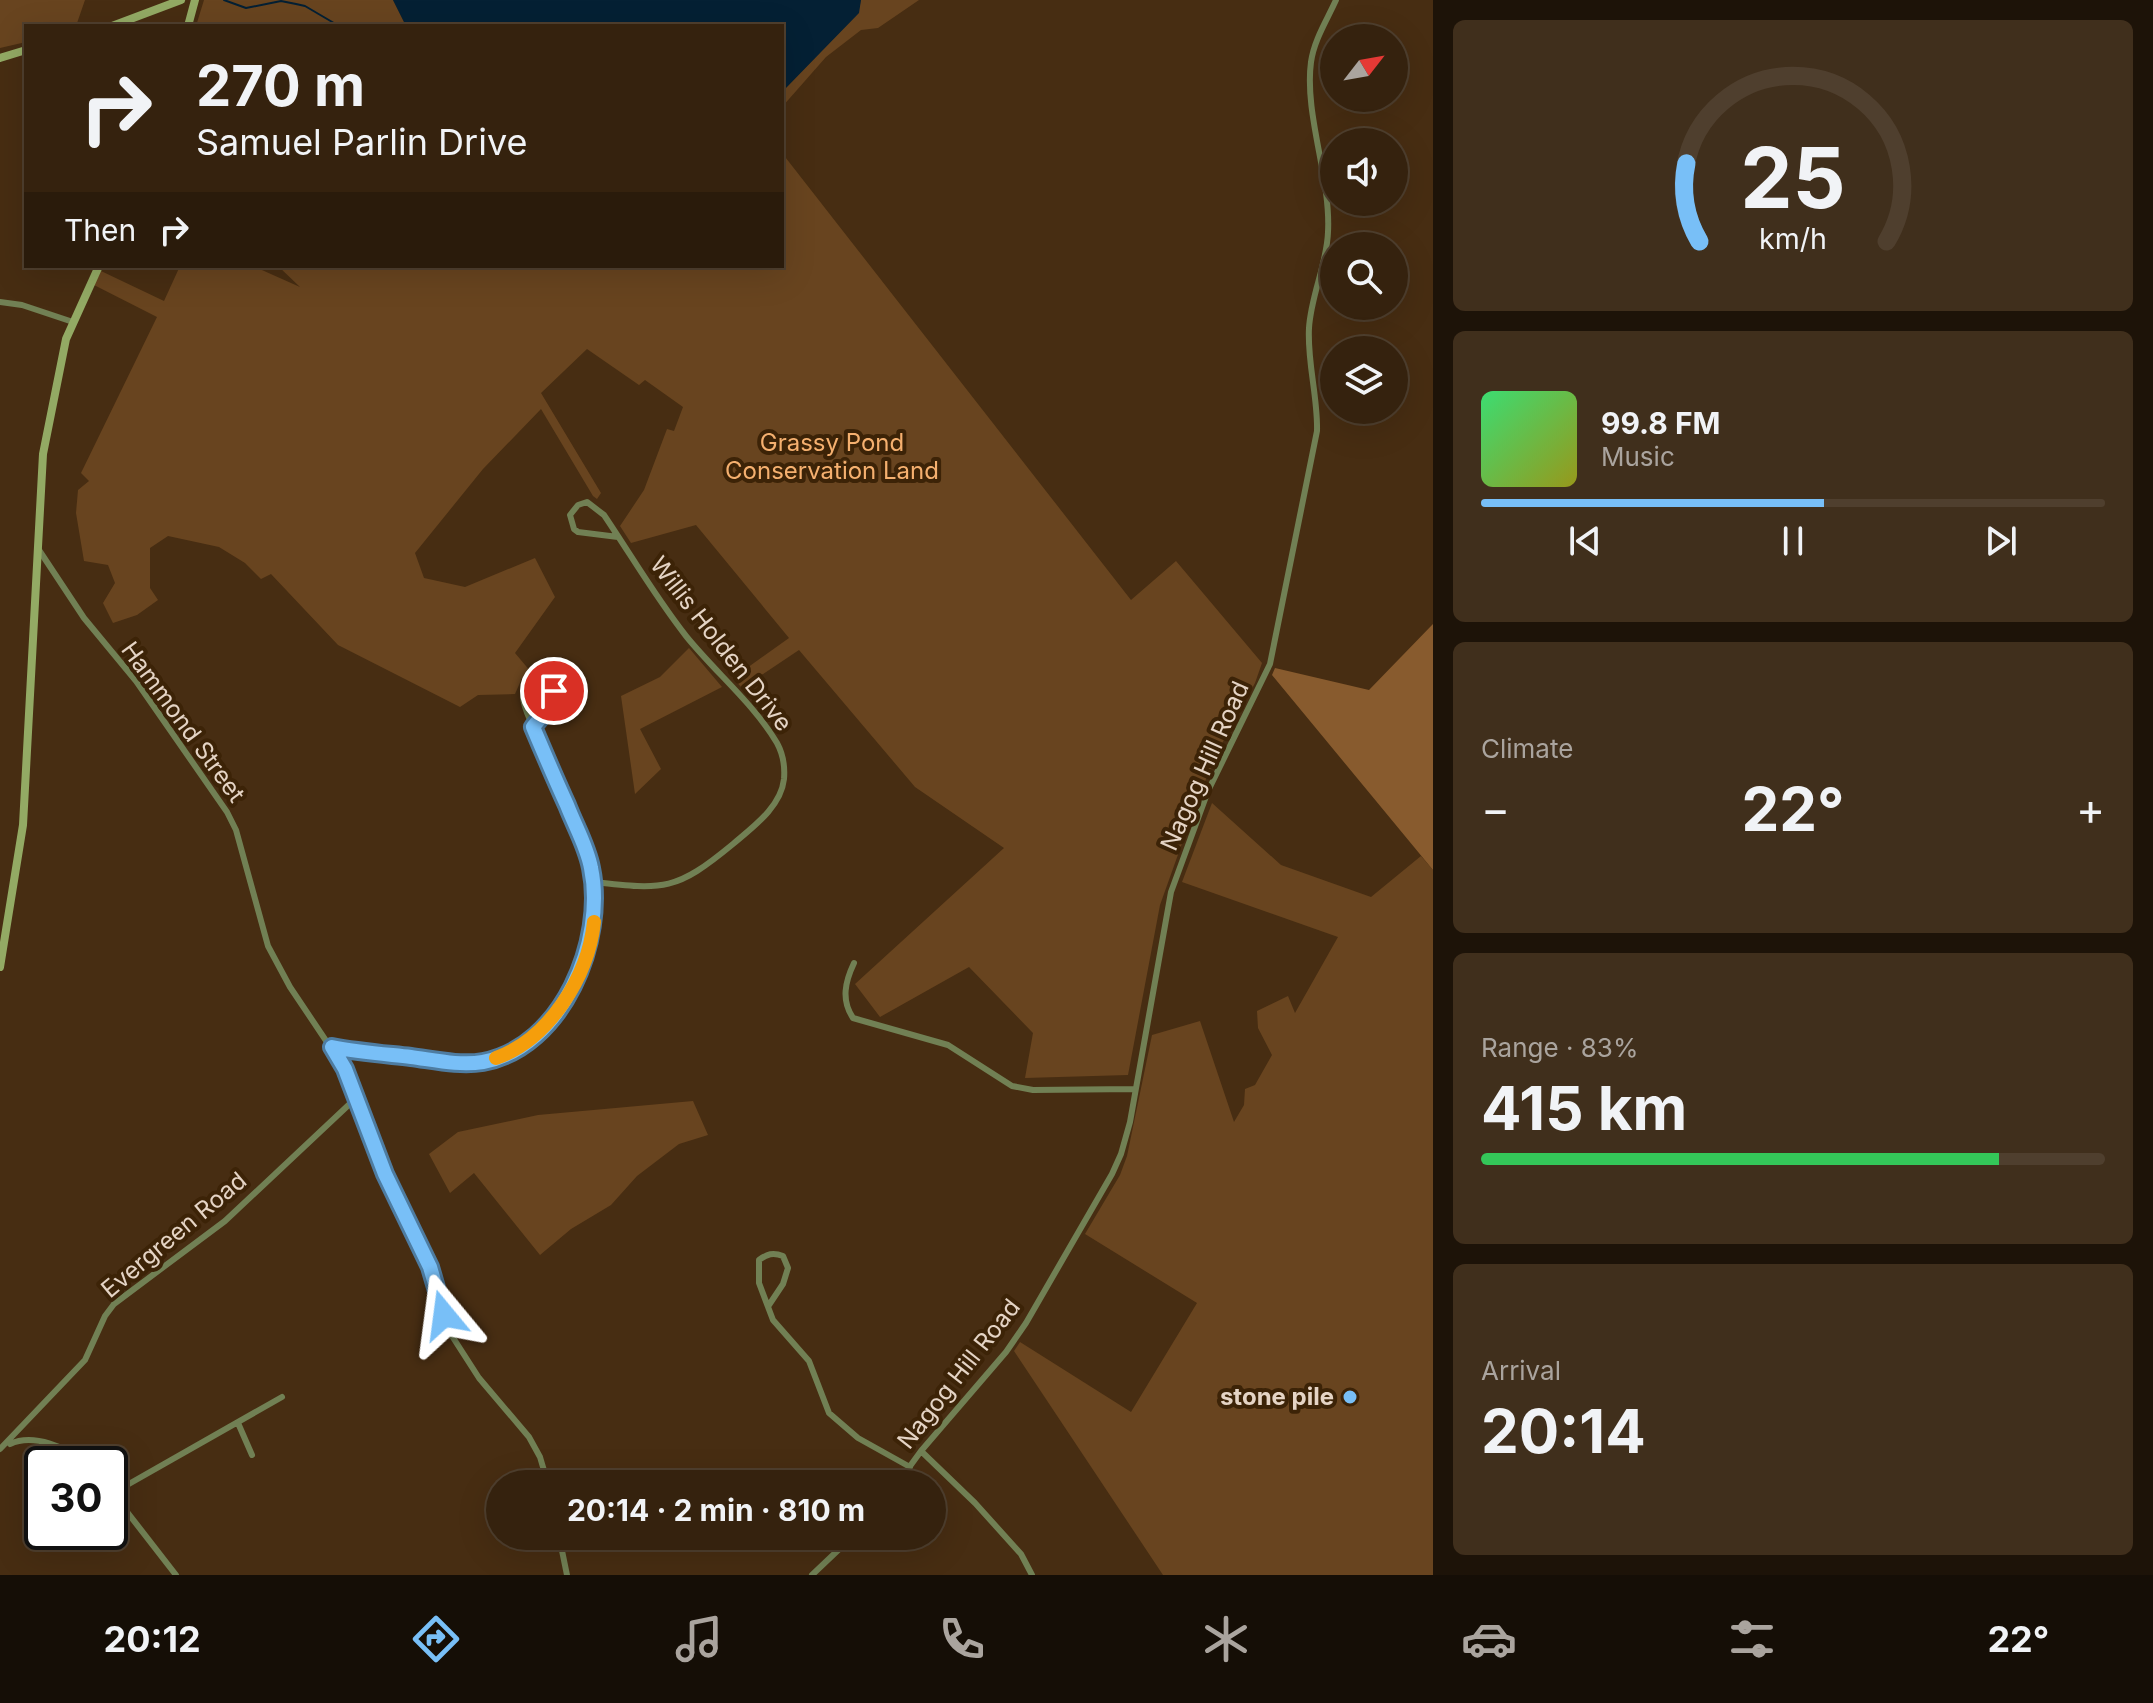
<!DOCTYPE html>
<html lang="en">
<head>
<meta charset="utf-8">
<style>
  :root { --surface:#35220e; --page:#402f1c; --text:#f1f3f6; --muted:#aaa49e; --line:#4f3f2e; --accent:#78bff7 }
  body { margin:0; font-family:Inter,sans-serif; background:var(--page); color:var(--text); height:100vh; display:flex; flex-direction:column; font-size:30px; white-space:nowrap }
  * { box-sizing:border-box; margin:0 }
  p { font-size:26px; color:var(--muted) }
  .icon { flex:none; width:44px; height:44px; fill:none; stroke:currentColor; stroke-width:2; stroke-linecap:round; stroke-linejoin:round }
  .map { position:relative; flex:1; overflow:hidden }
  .panel { display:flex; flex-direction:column; gap:20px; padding:20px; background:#1d1308; width:720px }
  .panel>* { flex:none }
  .hud { position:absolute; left:24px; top:24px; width:760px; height:244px; border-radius:0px; box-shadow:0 8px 32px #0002,0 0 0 2px var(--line); background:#35220e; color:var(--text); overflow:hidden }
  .needle { width:52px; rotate:59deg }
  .fabs { position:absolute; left:1320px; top:24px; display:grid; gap:16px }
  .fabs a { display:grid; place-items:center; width:88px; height:88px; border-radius:50%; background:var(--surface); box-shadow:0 8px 32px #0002,0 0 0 2px var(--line); font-size:40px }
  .speed { position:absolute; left:24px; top:1446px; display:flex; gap:16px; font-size:40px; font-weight:700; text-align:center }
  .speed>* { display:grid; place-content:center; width:104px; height:104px; border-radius:50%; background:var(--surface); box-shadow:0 8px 32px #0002,0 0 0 2px var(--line); line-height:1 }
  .speed .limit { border:4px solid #111; border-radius:12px; background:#fff; color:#111 }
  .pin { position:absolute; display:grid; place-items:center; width:68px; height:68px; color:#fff; margin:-34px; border:4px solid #fff; border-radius:50%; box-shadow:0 2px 8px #0007 }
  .me { position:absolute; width:88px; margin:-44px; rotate:344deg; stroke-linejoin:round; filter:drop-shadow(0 0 6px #0008) }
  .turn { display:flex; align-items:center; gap:28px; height:168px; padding:0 40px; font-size:36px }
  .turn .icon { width:104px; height:104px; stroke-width:2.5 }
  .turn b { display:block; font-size:56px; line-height:68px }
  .then { display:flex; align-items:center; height:76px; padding:0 40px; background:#0003; gap:16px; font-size:30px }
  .big { font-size:60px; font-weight:700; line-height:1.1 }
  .panel .tile { flex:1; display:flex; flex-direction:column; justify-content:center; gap:12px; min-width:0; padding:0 28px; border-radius:12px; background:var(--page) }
  .panel .dial { align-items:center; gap:0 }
  .dial svg { height:208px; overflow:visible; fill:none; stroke:var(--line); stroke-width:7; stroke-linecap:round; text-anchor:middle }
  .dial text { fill:var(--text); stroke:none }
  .song { display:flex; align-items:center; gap:24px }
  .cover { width:96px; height:96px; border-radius:12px; background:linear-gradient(135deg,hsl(140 70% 55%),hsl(60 70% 35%)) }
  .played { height:8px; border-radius:4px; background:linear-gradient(90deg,var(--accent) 55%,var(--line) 55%) }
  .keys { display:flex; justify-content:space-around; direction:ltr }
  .heat { display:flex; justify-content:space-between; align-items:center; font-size:44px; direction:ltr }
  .charge { height:12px; border-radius:6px; background:linear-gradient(90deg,#34c759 83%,var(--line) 0) }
  .trip { position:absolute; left:486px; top:1470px; width:460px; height:80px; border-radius:40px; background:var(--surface); box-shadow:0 8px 32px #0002,0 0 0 2px var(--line); font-weight:700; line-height:80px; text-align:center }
  .tabs { display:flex; height:128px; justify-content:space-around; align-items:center; background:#150e06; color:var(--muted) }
  .tabs .icon { width:56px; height:56px }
  .tabs .selected { color:var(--accent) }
  .tabs b { font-size:36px; color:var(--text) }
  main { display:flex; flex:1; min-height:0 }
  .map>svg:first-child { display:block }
  .green { fill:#68441f }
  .forest { fill:#885b2e }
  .water { fill:#042034 }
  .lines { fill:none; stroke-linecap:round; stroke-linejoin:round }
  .stream { stroke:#042034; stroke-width:2 }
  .street { stroke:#718054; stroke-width:6 }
  .secondary { stroke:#93aa64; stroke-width:8 }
  .route-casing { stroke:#4e7ca1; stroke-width:20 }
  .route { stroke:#78bff7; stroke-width:14 }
  .slow { stroke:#f59e0b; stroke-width:14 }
  .poi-dot { fill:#78bff7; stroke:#3c2307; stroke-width:3 }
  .labels { text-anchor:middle; stroke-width:8; stroke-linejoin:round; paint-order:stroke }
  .park-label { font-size:24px; fill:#f5b06f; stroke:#3c2307 }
  .street-label { font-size:24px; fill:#e5d4c5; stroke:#3c2307 }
  .poi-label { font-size:24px; font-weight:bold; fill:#e5d4c5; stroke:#3c2307; text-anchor:end }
</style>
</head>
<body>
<main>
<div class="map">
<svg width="1433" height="1575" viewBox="0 0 1433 1575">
  <rect width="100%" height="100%" fill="#472d12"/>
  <path class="green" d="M 0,0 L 85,0 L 76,26 L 26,26 L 26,42 L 0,48 Z
    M 204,0 L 393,0 L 406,26 L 196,26 Z
    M 861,0 L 919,0 L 878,28 L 861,30 L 826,57 L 782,107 L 782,92 L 858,13 Z
    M 782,153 L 1131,600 L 1176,561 L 1262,663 L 1255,683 L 1219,749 L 1200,793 L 1160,905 L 1128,1075 L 1025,1078 L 1033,1033 L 969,967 L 880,1017 L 855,984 L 1004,848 L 915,787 L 799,650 L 742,688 L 733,678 L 789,638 L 696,525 L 631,543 L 620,526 L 644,490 L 667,429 L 674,431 L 683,407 L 645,380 L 639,385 L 587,349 L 541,393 L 601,493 L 597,499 L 593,496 L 541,409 L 483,469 L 415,553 L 424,578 L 465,587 L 535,558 L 555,597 L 515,653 L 531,672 L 522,678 L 515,694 L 478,695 L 460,707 L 338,645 L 271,574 L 261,579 L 245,563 L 219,547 L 168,536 L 150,548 L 150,588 L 158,600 L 137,615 L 113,623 L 103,603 L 115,583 L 108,565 L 84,561 L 76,513 L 78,490 L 89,481 L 81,473 L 157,317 L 94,285 L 101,271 L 164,301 L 180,266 L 253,266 L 300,287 L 278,266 L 782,266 Z
    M 689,648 L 722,687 L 640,729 L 661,769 L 635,794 L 621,696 L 660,677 Z
    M 1212,803 L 1281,865 L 1371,897 L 1421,856 L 1433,870 L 1433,1575 L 1163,1575 L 1014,1351 L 1020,1342 L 1131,1412 L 1197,1303 L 1085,1234 L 1120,1175 L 1127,1156 L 1152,1035 L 1200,1021 L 1234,1122 L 1244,1105 L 1245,1089 L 1255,1085 L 1272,1055 L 1258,1028 L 1257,1011 L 1288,996 L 1295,1013 L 1338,937 L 1182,882 Z
    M 693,1101 L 708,1135 L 679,1144 L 637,1176 L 611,1205 L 571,1229 L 540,1255 L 474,1173 L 450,1193 L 429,1154 L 458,1132 L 538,1115 Z"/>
  <path class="forest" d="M 1433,624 L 1433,870 L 1272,675 L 1275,668 L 1369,690 Z"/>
  <path class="water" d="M 393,0 L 861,0 L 859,13 L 782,92 L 782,26 L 406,26 Z"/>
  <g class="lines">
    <path class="stream" d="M 224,0 L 246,8 L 281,1 L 296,4 L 305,6 L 339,26"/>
    <path class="street" d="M 0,302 L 22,305 L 73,322
      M 39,550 L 84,618 L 136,681 L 227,812 L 236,830 L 268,946 L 290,987 L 345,1069 L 385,1174 L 430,1267 L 452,1336 L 479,1378 L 529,1437 L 540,1457 L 548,1484
      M 593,882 C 665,890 676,891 733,844 C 753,827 781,807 784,779 C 785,767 783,754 777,743 C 754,704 715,672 686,636 C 656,598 631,555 604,515 L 587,502 L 578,505 L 570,515 L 574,529 L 578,532 L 618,537
      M 854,963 C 845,982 841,1000 853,1018 L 948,1045 L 1012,1086 L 1033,1090 L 1135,1089
      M 333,1047 C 361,1053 389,1055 417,1058 C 439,1060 463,1066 484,1062 C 563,1046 607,940 591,867 C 586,846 576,825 567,805 C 555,779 544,753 533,727 C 543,714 559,703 552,685 L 538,678 C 513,688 525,708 533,727
      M 769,1305 L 783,1284 L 788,1268 L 783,1256 C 773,1252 767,1254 759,1260 L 759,1283 L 773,1320 L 809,1361 L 829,1413 L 858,1438 L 910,1467
      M 238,1423 L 252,1455
      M 10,1444 C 33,1433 68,1447 86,1464
      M 0,1449 L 85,1360 L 105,1316 L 114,1304 L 225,1221 L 356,1098
      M 921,1451 L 975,1503 L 1021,1554 L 1032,1575
      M 897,1484 L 921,1451 L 1006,1352 L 1026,1323 L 1112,1174 L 1121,1154 L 1130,1122 L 1171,892 L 1208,791 L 1270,664 L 1317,431 C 1318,397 1307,362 1309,328 C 1311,295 1327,264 1328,232 C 1331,178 1304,114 1311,62 C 1314,40 1327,20 1336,0
      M 110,1490 L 176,1575
      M 113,1493 L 282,1397
      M 559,1536 L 567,1575
      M 812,1575 L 853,1536"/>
    <path class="secondary" d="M 112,26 L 181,0
      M 188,26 L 195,0
      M 0,58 L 26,50
      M 0,967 L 23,825 L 43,454 L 66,339 L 99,266"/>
  </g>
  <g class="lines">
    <g class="route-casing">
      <path id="route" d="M 444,1315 L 430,1267 L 385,1174 L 345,1069 L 332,1047 C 358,1052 384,1054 411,1057 C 434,1060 460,1066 483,1062 C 563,1047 606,940 591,868 C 587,846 575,826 567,805 C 555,779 544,753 533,727 L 551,705 L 554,691"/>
    </g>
    <use href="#route" class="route"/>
    <path class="slow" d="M 496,1058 C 549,1039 588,977 594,922"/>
  </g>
  <circle class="poi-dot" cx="1350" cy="1397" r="8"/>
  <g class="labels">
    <g class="park-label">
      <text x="832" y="451">Grassy Pond<tspan x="832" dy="28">Conservation Land</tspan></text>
    </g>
    <g class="street-label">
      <text transform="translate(721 644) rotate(52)" y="8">Willis Holden Drive</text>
      <text transform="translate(183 722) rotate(54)" y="8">Hammond Street</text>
      <text transform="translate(1205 766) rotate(-66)" y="8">Nagog Hill Road</text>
      <text transform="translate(174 1235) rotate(-40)" y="8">Evergreen Road</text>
      <text transform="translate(959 1374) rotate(-52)" y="8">Nagog Hill Road</text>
    </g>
    <g class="poi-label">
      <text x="1334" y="1405">stone pile</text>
    </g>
  </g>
</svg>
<div class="fabs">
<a><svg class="needle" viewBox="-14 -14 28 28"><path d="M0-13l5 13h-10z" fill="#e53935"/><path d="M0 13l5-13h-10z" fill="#aaa49e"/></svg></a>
<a><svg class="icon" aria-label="sound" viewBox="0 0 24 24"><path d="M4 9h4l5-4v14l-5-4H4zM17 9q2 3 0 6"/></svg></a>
<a><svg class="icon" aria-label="search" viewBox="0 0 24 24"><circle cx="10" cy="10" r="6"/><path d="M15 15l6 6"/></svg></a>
<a><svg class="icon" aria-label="layers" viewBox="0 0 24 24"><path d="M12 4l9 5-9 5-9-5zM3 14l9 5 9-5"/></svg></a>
</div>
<div class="speed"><div class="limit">30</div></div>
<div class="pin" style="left:554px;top:691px;background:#d93025"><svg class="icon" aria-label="arrive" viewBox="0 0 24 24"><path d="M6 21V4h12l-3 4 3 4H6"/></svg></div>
<svg class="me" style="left:444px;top:1315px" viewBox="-20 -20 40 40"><path d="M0-17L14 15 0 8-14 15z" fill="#78bff7" stroke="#fff" stroke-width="4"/></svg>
<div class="trip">20:14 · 2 min · 810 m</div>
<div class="hud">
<div class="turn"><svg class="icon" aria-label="right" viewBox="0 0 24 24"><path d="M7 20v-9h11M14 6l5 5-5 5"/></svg><div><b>270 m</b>Samuel Parlin Drive</div></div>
<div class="then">Then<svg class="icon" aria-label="right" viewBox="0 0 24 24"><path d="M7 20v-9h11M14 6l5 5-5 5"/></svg></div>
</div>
</div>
<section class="panel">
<div class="tile dial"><svg viewBox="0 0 100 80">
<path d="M14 69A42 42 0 1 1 86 69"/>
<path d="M14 69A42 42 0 0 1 9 39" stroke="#78bff7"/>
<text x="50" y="56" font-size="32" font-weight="700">25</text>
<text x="50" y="72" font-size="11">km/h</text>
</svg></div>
<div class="tile">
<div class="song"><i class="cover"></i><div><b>99.8 FM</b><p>Music</p></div></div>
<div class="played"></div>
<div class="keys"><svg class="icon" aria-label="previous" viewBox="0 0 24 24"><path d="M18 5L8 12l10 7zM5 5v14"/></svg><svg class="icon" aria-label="pause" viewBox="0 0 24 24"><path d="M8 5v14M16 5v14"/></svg><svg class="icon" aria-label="next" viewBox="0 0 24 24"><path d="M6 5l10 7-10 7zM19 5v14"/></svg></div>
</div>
<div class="tile"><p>Climate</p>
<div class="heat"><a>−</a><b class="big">22°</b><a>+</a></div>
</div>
<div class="tile"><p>Range · 83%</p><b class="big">415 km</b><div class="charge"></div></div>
<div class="tile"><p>Arrival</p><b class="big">20:14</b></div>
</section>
</main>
<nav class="tabs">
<b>20:12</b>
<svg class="icon selected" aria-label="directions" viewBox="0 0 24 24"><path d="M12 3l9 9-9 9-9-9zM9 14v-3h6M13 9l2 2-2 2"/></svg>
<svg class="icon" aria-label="music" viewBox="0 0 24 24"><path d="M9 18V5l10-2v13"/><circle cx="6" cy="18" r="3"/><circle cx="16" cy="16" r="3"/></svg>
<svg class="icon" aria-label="phone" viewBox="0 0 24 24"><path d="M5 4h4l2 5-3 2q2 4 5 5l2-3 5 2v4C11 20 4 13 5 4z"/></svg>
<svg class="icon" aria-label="climate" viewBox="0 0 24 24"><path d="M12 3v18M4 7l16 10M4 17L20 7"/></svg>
<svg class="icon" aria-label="car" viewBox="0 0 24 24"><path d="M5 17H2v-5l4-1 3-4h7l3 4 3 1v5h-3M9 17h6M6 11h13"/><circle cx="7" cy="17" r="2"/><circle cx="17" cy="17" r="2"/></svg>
<svg class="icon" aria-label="filters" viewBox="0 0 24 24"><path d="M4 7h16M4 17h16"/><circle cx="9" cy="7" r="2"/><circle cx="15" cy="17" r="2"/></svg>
<b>22°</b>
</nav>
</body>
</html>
